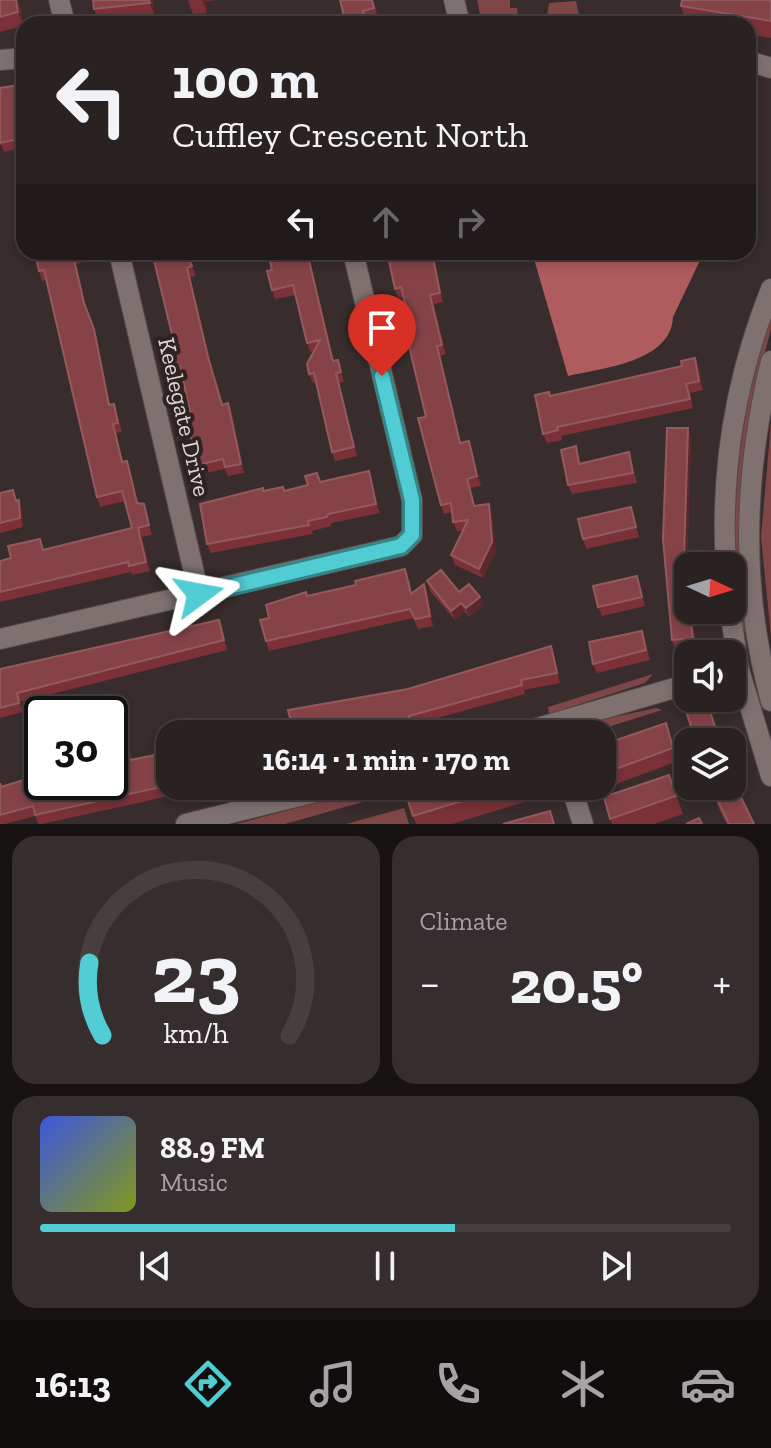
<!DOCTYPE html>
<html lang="en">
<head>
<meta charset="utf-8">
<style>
  :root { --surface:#2a2121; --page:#362e2e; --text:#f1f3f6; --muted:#a5a3a5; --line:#463e3f; --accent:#51ccd2 }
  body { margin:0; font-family:"Zilla Slab",serif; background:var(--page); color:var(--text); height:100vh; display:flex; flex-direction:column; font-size:30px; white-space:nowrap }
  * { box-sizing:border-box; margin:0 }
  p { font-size:26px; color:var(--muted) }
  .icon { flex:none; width:44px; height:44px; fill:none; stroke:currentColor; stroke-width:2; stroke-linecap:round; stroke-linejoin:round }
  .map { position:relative; height:824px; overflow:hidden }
  .side { display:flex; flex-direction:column; gap:12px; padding:12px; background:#171212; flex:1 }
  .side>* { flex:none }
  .banner { position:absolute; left:16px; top:16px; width:740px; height:244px; border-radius:24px; box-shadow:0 4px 12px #0003,0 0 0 2px var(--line); background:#2a2121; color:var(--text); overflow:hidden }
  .needle { width:52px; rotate:94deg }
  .fabs { position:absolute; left:674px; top:552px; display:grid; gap:16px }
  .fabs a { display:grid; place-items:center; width:72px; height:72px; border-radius:16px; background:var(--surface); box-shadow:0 4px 12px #0003,0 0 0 2px var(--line); font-size:40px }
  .speed { position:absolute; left:24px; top:696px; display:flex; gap:16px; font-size:40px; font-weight:700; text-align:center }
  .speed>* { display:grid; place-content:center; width:104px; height:104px; border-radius:50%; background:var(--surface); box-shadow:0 4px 12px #0003,0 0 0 2px var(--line); line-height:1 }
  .speed .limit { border:4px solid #111; border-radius:12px; background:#fff; color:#111 }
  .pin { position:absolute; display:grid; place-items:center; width:68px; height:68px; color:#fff; margin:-82px -34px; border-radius:50% 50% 50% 0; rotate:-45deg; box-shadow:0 0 8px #0007 }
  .pin .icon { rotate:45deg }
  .me { position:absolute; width:88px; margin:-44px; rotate:77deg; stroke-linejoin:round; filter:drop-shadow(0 0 6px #0008) }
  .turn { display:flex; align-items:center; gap:28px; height:168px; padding:0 24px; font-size:36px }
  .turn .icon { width:104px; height:104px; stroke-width:2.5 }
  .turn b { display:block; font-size:56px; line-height:68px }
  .lanes { display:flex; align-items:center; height:76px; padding:0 24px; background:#0003; justify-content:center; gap:40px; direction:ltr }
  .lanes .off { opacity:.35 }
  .big { font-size:60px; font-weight:700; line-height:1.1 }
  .side .card { flex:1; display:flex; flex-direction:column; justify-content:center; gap:12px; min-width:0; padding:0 28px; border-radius:24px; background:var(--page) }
  .side .dial { align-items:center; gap:0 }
  .dial svg { height:208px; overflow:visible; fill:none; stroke:var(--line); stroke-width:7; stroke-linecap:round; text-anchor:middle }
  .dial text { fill:var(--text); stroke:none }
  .song { display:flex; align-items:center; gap:24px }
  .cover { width:96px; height:96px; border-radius:12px; background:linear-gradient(135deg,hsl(230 70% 55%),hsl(70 70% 35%)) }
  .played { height:8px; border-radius:4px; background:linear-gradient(90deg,var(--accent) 60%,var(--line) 60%) }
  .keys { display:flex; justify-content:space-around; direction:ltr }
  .heat { display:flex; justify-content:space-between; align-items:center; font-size:44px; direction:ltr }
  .side .tiles { flex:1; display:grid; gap:12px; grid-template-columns:1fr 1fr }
  .card:last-child { grid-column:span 2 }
  .trip { position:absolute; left:156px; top:720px; width:460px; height:80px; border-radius:24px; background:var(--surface); box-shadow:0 4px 12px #0003,0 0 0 2px var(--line); font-weight:700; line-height:80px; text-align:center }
  .dock { display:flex; height:128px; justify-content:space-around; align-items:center; background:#110d0d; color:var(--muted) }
  .dock .icon { width:56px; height:56px }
  .dock .on { color:var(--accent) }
  .dock b { font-size:36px; color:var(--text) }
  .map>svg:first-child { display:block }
  .green { fill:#7e4647 }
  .water { fill:#b05b5d }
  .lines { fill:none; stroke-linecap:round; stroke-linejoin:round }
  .minor-casing { stroke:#554a4a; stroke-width:22 }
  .minor { stroke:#7f7170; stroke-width:20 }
  .wall { fill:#7b3137 }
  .shaded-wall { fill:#5b282b }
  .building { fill:#854348; stroke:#935a5e; stroke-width:2 }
  .route-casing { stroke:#358588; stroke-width:20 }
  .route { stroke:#51ccd2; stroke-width:14 }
  .labels { text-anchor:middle; stroke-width:8; stroke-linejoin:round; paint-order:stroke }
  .street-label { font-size:24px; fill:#dfd6d6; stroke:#2e2222 }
</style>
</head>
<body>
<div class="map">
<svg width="771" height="824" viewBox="0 0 771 824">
  <rect width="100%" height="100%" fill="#382c2c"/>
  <path class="green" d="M 477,0 L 510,0 L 510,8 L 517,8 L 519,20 L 547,17 L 549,3 L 576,1 L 581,24 L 482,24 Z
    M 771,312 L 771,329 L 750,409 L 741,482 L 740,516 L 748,631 L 742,632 C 726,522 738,418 771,312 Z
    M 771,422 L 771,637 L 761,537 Z
    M 653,674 L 645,683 L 549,714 L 548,707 Z
    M 656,708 L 662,710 L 586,734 L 569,734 L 576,725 Z
    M 379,786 L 419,786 L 285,824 L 236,824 Z
    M 404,808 L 409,824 L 346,824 Z"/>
  <path class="water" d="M 532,252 L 704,252 L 673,317 C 671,362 603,368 568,376 Z"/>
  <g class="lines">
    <g class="minor-casing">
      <path id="minor" d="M 59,0 L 65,24
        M 454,0 L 460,24
        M 0,60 L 24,58
        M 748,61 L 771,68
        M 119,252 L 199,594
        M 771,361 C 744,473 740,589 771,701
        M 726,566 C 720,471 736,377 771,289
        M 730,610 L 739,670 L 771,776
        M 0,639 L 371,553 L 401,546 L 412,535 L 412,500 L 353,252
        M 517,734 L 688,684
        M 571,786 L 583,824
        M 186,824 L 340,786"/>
    </g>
    <use href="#minor" class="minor"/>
  </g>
  <path class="wall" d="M 0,0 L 21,8 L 23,26 L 0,32 Z
    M 93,0 L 153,0 L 155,17 L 99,23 L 94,9 Z
    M 188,0 L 220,0 L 206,1 L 207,13 L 193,14 Z
    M 340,0 L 373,0 L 380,24 L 346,24 Z
    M 771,0 L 771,38 L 748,34 L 748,24 L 687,24 L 681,6 Z
    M 24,84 L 24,137 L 20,138 L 22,148 L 4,152 L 1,145 L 0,145 L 0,88 Z
    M 39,252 L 79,252 L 81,263 L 76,264 L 87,311 L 97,339 L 110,404 L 114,404 L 117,413 L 122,432 L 116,433 L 123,462 L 130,471 L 138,503 L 144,504 L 152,535 L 142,537 L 150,571 L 132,575 L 131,572 L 0,602 L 0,561 L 132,528 L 125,501 L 100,507 L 97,497 L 46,280 L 42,281 L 39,271 L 40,257 Z
    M 186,252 L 196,276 L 190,277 L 212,367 L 223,404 L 232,412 L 244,473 L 228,476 L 225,469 L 201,474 L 198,465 L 190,412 L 182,376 L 178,377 L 174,368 L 175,347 Z
    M 285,252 L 308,252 L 334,361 L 338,360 L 344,382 L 339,383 L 357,456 L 335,461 L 332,452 L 316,383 L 313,383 L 309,374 L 314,351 L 310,352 L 307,343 L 295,295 L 275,299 L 272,290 L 272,270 L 287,257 Z
    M 387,252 L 433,252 L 443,302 L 434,304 L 446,354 L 440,356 L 461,443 L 472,450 L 481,486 L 471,488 L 475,506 L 492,514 L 496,551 L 483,578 L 455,565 L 451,555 L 463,531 L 457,531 L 453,522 L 452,512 L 444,514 L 441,505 L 408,316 L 403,297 L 398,298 L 395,289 Z
    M 695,358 L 699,367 L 703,390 L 690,393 L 693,408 L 561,436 L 562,440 L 547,443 L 543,434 L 551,396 L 682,366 Z
    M 688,428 L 691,438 L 687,567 L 696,648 L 675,649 L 672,640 Z
    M 576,446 L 581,464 L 629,452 L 637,483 L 572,494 L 568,485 Z
    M 369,471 L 380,513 L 331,523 L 331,526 L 312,531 L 313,534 L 211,553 L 207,544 L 263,491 L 285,491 L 308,485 L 317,473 L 320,482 Z
    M 0,493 L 17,501 L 22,510 L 23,527 L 0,533 Z
    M 631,507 L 639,537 L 586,549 L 583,539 Z
    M 637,576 L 645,606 L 602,616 L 598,607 Z
    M 409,579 L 412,594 L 428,593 L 433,626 L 418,629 L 413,618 L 269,651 L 266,641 L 269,618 L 308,596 Z
    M 427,581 L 459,592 L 480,597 L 483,606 L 469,617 L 465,612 L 455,620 L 430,591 Z
    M 219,620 L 227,650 L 20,702 L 23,712 L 0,718 L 0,669 Z
    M 642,631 L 650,660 L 597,673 L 593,664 Z
    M 554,655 L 560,683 L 524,690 L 525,694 L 412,725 L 414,733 L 410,734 L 197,734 L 235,731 L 259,724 L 260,729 L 291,722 L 408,689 Z
    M 666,723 L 678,761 L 603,789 L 602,786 L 602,745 Z
    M 170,752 L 170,786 L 206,786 L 143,802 L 41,824 L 38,824 L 35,816 L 5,824 L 0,824 L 0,783 L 2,787 L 42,782 Z
    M 669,775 L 683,814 L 654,824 L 612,824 L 604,797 Z
    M 436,786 L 549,786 L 551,794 L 452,824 L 416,824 L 413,816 Z
    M 711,786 L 735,787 L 754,824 L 727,824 L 719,809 Z"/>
  <path class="shaded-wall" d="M 16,0 L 18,0 L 21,8 L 23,26 L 18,12 Z
    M 149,0 L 153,0 L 155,17 L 150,3 Z
    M 202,0 L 205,0 L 206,1 L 207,13 Z
    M 307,252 L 308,252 L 337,370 L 331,354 Z
    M 432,252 L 433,252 L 435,259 L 443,302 L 440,293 Z
    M 73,255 L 76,264 L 87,312 L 84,303 Z
    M 187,268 L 190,277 L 212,367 L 225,414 L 208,357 Z
    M 430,295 L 434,304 L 446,354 L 442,345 Z
    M 94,329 L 97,339 L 112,414 L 109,405 Z
    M 437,346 L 440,356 L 463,452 L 460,443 Z
    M 695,358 L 699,367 L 703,390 L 699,381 Z
    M 336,373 L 339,383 L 357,456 L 354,447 Z
    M 228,403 L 232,412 L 244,473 L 241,464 Z
    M 688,428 L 691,438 L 687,567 L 688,598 L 684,558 Z
    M 469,441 L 472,450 L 481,486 L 477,476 Z
    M 369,471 L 372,481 L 380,513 L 376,504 Z
    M 19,500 L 22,510 L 23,527 L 20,518 Z
    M 489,504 L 492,514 L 496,551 L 483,578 L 479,569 Z
    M 138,528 L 142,537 L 150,571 L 146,562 Z
    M 424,584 L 428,593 L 433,626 L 430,616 Z
    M 480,597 L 483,606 L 469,617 L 466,608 Z
    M 461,603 L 465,612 L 455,620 L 451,611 Z
    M 689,610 L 692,610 L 696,648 L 693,638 Z"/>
  <path class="building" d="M 0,0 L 16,0 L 18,12 L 0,17 Z
    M 93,0 L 149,0 L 150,3 L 94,9 Z
    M 340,0 L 372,0 L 374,8 L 363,11 L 366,24 L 346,24 Z
    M 682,0 L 771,0 L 771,21 L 681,6 Z
    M 24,84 L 24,126 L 16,129 L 18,139 L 0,143 L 0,88 Z
    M 39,252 L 77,252 L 78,254 L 73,255 L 84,303 L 94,329 L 109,405 L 114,404 L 118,423 L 113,424 L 122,462 L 127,461 L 137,503 L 144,504 L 149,525 L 138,528 L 146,562 L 129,566 L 128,562 L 0,592 L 0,561 L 11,558 L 8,546 L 40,539 L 43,550 L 132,528 L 122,491 L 97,497 L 44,270 L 39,271 L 36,258 L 40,257 Z
    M 152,252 L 186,252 L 192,266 L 187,268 L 208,357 L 222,405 L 228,403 L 241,464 L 225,467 L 223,459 L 198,465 L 185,413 L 190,412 L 180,366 L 174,368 L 170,348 L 175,347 Z
    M 285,252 L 307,252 L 331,354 L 333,361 L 338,360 L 341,372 L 336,373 L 354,447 L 332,452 L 314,373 L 309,374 L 307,364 L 320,340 L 307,343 L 293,285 L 272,290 L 267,271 L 272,270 L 270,262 L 287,257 Z
    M 387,252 L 432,252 L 440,293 L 430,295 L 442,345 L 437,346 L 460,443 L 469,441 L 477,476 L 467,479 L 474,506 L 489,504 L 492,542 L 479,569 L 451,555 L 468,520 L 453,522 L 451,503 L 441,505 L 418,418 L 426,417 L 402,317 L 408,316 L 401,287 L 395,289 Z
    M 695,358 L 699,381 L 686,384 L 690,399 L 557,427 L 558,430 L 543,434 L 535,395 L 549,392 L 550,396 L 682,366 L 681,361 Z
    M 667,428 L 688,428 L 684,558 L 688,598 L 688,610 L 689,610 L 693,638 L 672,640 L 663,539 Z
    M 576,446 L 579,464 L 629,452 L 633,473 L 568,485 L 561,450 Z
    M 369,471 L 376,504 L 328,514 L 327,517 L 308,521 L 309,525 L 207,544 L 200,504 L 263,488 L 263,491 L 283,487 L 284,491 L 308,485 L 305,476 L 317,473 L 320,482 Z
    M 13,490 L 16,501 L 19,500 L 20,518 L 0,523 L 0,493 Z
    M 631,507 L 636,527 L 583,539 L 578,519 Z
    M 405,569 L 411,594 L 424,584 L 430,616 L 415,619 L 410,609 L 266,641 L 260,620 L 269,618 L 266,605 L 306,592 L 307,596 L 356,585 L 355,581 Z
    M 441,570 L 459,592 L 469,584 L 480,597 L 466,608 L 461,603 L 451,611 L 427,581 Z
    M 637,576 L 642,597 L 598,607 L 593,586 Z
    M 219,620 L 224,640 L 17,693 L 19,703 L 0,708 L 0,669 Z
    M 642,631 L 646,650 L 593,664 L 589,642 Z
    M 551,646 L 557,673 L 521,680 L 522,685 L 409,716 L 410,724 L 370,734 L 197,734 L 233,726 L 234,731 L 259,724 L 260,729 L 291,722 L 288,710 L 408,689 Z
    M 707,702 L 720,742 L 696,742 L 685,708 Z
    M 666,723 L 673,748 L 602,774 L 602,745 Z
    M 170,752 L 170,785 L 35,815 L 33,806 L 0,815 L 0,783 L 1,787 L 27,779 L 42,776 L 42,782 L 110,782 L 110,759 L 129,755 L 130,760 Z
    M 669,775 L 676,796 L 610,819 L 604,797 Z
    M 732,779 L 734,783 L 754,824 L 729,824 L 713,791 L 711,786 L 732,786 Z
    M 436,786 L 511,786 L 413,816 L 406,795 Z
    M 550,811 L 554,824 L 503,824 Z
    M 699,818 L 702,824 L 686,824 Z"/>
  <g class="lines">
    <g class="route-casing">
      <path id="route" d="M 199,594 L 401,546 L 412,535 L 412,500 L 382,376"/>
    </g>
    <use href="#route" class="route"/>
  </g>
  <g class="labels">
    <g class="street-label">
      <text transform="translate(184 417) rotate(77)" y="8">Keelegate Drive</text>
    </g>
  </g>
</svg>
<div class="fabs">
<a><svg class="needle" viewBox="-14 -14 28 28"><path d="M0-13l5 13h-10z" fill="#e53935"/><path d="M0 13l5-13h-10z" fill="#a5a3a5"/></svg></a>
<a><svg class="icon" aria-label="sound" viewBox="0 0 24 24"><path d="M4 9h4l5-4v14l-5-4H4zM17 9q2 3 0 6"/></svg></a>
<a><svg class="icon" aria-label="layers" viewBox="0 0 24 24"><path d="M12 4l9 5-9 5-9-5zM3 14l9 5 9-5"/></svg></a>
</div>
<div class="speed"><div class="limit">30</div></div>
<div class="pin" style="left:382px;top:376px;background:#d93025"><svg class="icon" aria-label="arrive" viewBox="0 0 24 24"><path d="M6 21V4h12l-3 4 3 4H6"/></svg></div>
<svg class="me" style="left:199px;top:594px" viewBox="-20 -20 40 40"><path d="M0-17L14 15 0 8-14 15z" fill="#51ccd2" stroke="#fff" stroke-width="4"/></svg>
<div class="trip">16:14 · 1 min · 170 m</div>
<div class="banner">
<div class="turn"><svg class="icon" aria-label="left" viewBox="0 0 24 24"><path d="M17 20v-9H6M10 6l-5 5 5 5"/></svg><div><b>100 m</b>Cuffley Crescent North</div></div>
<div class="lanes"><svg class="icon" aria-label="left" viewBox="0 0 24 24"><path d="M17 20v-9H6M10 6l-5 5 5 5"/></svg><svg class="icon off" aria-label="ahead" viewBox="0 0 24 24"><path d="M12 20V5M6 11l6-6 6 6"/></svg><svg class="icon off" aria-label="right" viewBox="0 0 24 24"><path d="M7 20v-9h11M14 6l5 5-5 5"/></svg></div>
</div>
</div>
<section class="side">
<div class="tiles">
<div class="card dial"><svg viewBox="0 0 100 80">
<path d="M14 69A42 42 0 1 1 86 69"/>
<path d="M14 69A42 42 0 0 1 9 41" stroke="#51ccd2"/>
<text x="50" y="56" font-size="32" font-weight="700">23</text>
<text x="50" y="72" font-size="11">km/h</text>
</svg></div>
<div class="card"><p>Climate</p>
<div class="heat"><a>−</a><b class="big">20.5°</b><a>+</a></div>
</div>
<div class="card">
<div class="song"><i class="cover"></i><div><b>88.9 FM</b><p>Music</p></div></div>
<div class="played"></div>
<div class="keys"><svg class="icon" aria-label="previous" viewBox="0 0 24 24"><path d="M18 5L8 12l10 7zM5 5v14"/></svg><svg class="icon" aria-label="pause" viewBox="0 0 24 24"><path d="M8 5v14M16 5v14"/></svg><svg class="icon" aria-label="next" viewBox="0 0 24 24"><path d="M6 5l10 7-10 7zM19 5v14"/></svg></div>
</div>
</div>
</section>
<nav class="dock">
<b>16:13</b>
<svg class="icon on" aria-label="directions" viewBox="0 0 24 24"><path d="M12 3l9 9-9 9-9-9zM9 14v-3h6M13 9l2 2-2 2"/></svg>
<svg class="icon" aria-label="music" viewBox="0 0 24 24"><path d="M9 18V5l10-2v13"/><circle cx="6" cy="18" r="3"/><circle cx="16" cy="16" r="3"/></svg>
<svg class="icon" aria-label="phone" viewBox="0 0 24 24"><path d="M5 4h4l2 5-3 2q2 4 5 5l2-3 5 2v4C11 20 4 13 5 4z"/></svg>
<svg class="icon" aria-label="climate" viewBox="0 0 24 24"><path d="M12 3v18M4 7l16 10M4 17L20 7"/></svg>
<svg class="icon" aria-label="car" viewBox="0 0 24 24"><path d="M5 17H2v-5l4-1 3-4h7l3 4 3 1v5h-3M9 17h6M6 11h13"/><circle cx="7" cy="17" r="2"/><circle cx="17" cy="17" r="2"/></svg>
</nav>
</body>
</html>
